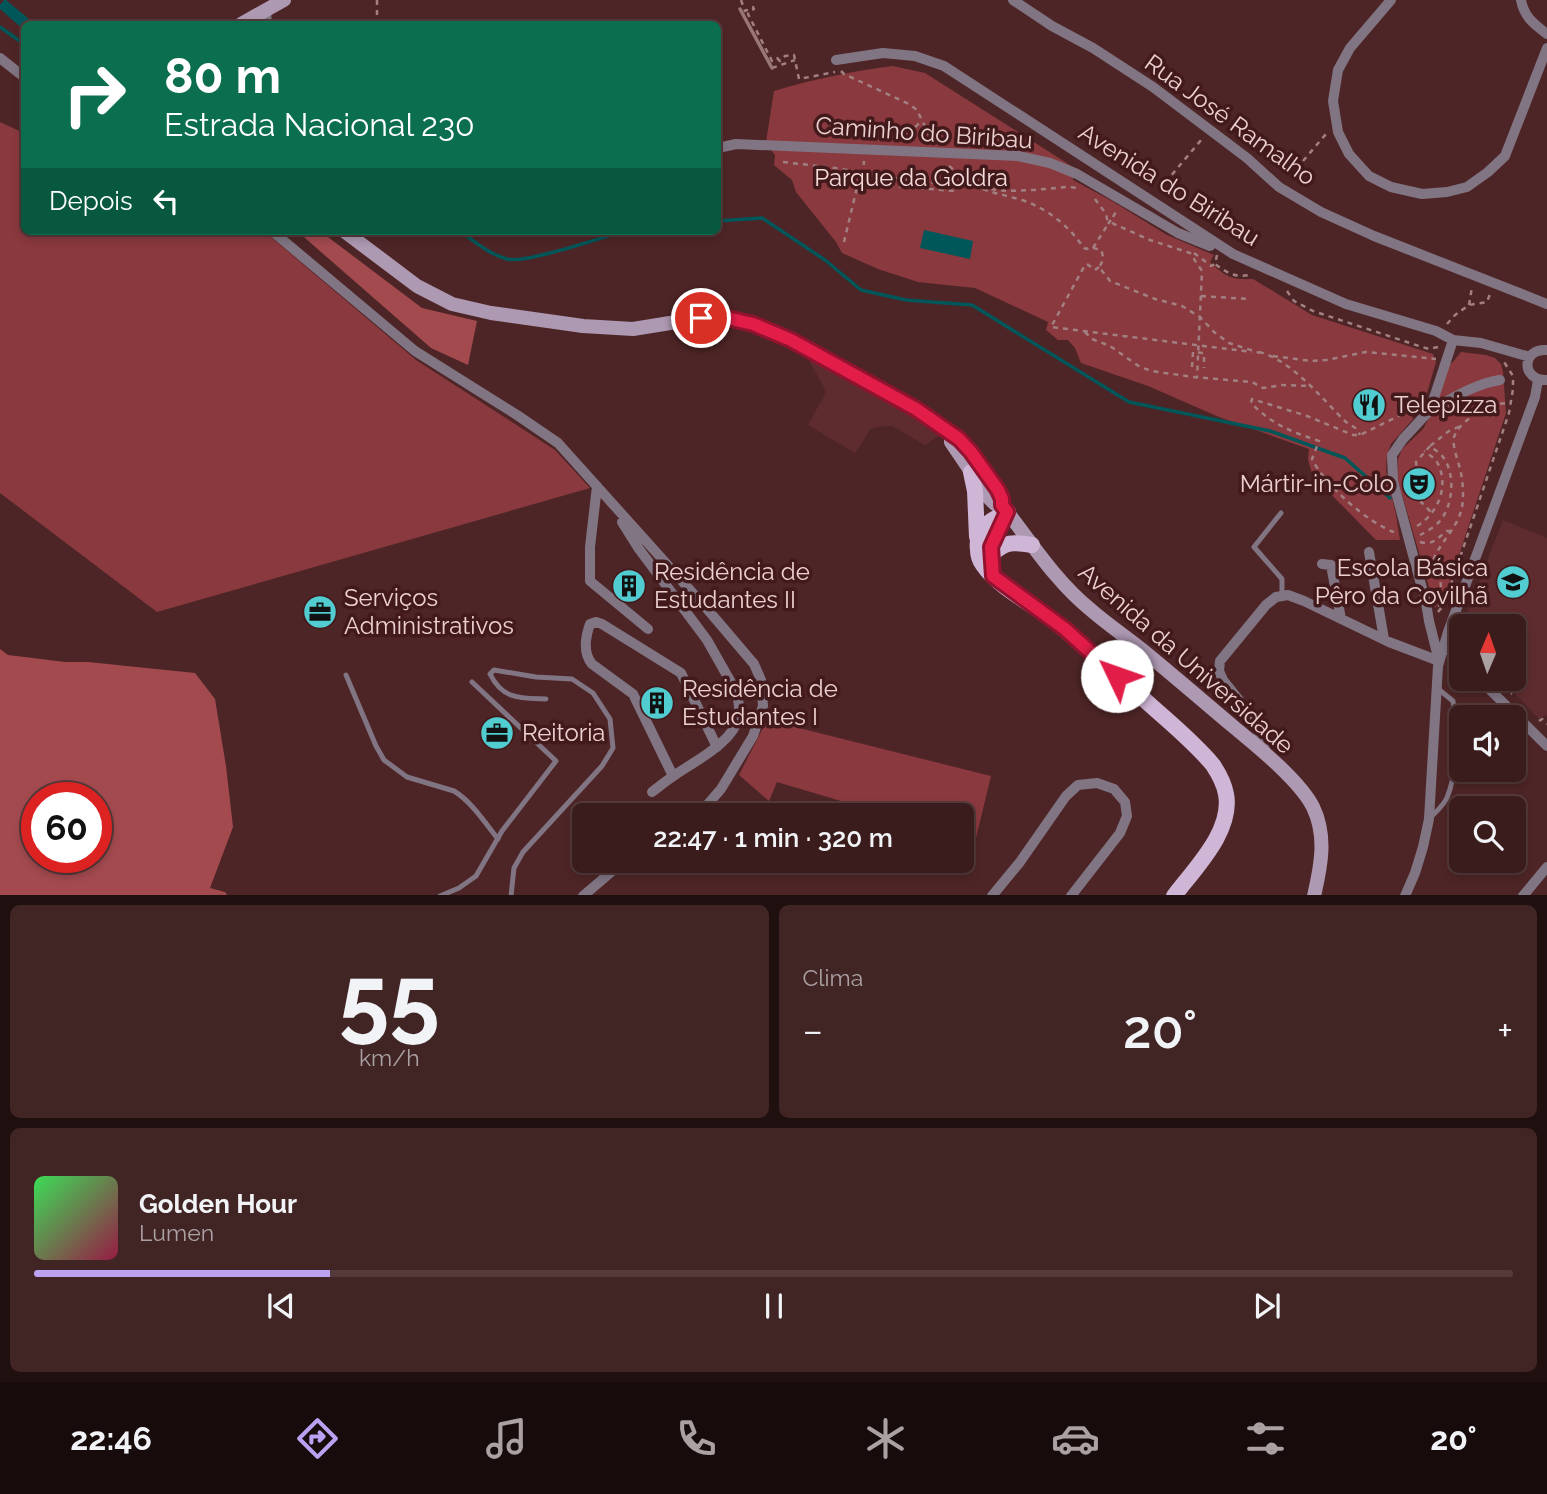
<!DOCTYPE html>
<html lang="pt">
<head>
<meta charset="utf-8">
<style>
  :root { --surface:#3a1c1c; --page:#412525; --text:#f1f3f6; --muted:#aba1a3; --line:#543a3b; --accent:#bca0f2 }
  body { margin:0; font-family:Raleway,sans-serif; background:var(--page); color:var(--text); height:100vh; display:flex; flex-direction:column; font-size:26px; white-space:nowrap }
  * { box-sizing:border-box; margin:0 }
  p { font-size:23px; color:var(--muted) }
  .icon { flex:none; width:38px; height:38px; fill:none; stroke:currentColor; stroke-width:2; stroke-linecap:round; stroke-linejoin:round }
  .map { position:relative; height:895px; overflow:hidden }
  .side { display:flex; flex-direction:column; gap:10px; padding:10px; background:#200f0f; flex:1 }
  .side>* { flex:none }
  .top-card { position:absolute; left:21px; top:21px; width:700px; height:214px; border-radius:10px; box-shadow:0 4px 10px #0003,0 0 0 2px var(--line); background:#0b6e4f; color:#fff; overflow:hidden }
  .needle { width:46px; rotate:2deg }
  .buttons { position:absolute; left:1449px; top:614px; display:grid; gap:14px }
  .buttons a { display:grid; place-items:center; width:77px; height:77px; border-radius:10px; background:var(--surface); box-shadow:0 4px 10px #0003,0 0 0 2px var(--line); font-size:35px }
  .speed { position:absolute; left:21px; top:782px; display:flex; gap:14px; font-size:35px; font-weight:700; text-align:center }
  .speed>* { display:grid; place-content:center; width:91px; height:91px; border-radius:50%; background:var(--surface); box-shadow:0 4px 10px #0003,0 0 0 2px var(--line); line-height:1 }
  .speed .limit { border:10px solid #d22; background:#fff; color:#111 }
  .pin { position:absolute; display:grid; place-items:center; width:60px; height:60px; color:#fff; margin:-30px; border:4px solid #fff; border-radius:50%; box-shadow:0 2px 7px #0007 }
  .me { position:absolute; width:77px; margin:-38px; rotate:312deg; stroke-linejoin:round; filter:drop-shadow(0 0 5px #0008) }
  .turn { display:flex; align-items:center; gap:24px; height:147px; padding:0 28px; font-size:32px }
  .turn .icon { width:91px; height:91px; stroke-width:2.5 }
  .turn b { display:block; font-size:49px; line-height:60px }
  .then { display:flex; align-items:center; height:66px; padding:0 28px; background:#0003; gap:14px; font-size:26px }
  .big { font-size:52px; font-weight:600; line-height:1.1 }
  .side .card { flex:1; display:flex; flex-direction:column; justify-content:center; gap:10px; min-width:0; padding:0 24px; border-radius:10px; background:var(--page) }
  .side .dial { align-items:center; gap:0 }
  .dial b { font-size:91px; line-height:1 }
  .song { display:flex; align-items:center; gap:21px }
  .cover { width:84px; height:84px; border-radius:10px; background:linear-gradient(135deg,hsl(130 70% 55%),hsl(340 70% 35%)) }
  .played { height:7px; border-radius:4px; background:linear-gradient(90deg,var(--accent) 20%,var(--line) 20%) }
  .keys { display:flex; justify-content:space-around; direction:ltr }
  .heat { display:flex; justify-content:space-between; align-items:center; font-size:38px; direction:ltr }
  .side .tiles { flex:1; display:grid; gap:10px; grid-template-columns:1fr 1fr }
  .card:last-child { grid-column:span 2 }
  .trip { position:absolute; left:572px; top:803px; width:402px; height:70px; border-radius:10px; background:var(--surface); box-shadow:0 4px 10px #0003,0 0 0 2px var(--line); font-weight:600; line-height:70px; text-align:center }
  .tab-bar { display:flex; height:112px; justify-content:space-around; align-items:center; background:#170b0b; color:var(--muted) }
  .tab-bar .icon { width:49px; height:49px }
  .tab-bar .current { color:var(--accent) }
  .tab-bar b { font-size:32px; color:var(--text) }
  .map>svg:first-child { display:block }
  .built { fill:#5e2c2e }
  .green { fill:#8a393e }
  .forest { fill:#a34a4f; fill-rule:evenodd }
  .water { fill:#00575a }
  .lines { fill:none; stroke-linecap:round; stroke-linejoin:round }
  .stream { stroke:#00575a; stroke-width:3.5 }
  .path { stroke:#a28081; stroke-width:2.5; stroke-dasharray:5 5; stroke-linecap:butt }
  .service { stroke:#817584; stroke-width:5 }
  .minor { stroke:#817584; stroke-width:10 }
  .secondary { stroke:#ad99b2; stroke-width:14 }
  .primary { stroke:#cfb5d6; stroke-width:16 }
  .rail { stroke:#977; stroke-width:3.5 }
  .path-bridge { stroke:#a28081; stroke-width:2.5; stroke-dasharray:5 5; stroke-linecap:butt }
  .route-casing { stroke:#92132f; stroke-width:18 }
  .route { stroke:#e11d48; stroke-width:12 }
  .labels { text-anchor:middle; stroke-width:7; stroke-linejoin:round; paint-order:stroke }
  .street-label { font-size:24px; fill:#ecd0d0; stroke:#431a1c }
  .park-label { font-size:24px; fill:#f6dbdb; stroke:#431a1c }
  .poi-label { font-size:24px; fill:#ecd0d0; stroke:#431a1c; text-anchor:start }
</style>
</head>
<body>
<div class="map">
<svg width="1547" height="896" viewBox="0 0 1547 896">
  <rect width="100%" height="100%" fill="#4e2526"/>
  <path class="built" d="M 808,358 L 923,420 L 940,435 L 925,445 L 892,426 L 878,427 L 870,429 L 864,440 L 855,453 L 808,425 L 826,392 Z
    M 1503,520 L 1547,538 L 1547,716 L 1545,715 L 1539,719 L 1501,679 L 1514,679 L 1514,626 L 1462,626 Z"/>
  <path class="green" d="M 893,66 L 925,73 L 1073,167 L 1073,180 L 1112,201 L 1167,235 L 1214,255 L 1210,262 C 1225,276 1230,280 1253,279 L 1312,315 L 1433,354 L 1436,362 L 1425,400 L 1408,407 L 1413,419 L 1391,444 L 1387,455 L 1386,470 L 1396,515 L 1400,540 L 1376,540 L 1313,476 L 1308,460 L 1309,449 L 1219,417 L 1148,386 L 1081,363 L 1075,348 L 1068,340 L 1058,340 L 1046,330 L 1048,322 L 975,288 L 918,282 L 878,269 L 842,253 L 836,242 L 796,192 L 792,180 L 774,165 L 775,155 L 766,142 L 774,91 C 813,79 853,71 893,66 Z
    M 0,122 L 24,133 L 24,231 L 261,231 L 272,238 L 416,360 L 555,450 L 590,488 L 157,612 L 0,493 Z
    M 1461,352 L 1486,355 L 1495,358 L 1501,364 L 1503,372 L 1506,413 L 1452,576 L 1443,599 L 1435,608 L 1397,477 L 1398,459 L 1402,449 L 1423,429 L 1433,411 L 1448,364 L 1452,363 Z
    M 767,720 L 991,776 L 976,838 L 963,835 L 962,816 L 888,815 L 777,782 L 769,801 L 739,775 Z"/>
  <path class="forest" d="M 297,231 L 320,231 L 422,308 L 477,321 L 468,365 L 431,348 Z
    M 0,649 L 8,655 L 65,662 L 88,662 L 195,673 L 215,699 L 226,766 L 233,827 L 210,888 L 225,892 L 227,895 L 0,895 ZM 37,798 L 96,798 L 96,858 L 37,858 Z"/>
  <path class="water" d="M 4,0 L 6,0 L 35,24 L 24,24 L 24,30 L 0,9 L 0,5 Z
    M 924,230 L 973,241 L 970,259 L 920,248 Z"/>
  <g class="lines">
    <path class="stream" d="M 0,27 L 24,44
      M 718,221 L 762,218 L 825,260 L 861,290 L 906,300 L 972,305 L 1129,402 L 1270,431 L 1345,458 L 1390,498
      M 460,231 C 475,242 489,254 507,259 C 526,264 602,237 625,231"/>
    <path class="path" d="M 377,0 L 377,15
      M 741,0 L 745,11 L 753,7 L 754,9 L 748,12 L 748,14 L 772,61 L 777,58 L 780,61 L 785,56 L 794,55 L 799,79 L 835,72
      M 772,68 L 795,60
      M 841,71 L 844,74 L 909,104 L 917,110 L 933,143
      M 848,137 C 856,134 867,127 875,128 C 895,128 907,139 922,120
      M 1303,161 L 1326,134
      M 783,162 L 835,168 L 920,182 L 954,184 L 1006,191 L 1034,190 L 1067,187 L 1078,188
      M 949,166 L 965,180 L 974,185
      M 869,184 L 954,191 L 954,184
      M 983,189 C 996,194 1009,196 1022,200 C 1048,209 1068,225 1084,248 L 1087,249 L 1090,247 L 1101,250 C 1104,256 1103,262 1099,267 L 1110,281 L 1155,299 L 1182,306 L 1200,317 L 1214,332 L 1229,343 L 1260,353
      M 1159,190 L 1202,139
      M 1095,199 L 1106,214 L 1107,219 L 1114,224 L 1150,240 L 1190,253 L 1202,271 L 1197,378
      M 1113,217 L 1117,210
      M 844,242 L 859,179 L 863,172 L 864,161
      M 1093,248 L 1110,221
      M 1194,253 L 1211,266 L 1215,264
      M 1217,255 L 1215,264 C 1226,272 1234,278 1249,275 L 1249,274
      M 1099,267 L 1095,270 L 1087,264 L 1085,265 L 1051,327 L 1252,352
      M 1287,291 L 1294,301 L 1313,311 L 1419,346 L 1429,349 L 1438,347
      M 1201,296 L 1248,299
      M 1469,305 L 1472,287
      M 1447,324 L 1455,315 L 1469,305 L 1487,302 L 1490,294
      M 1085,332 L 1092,339 L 1110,346 L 1140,367 L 1152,371 L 1193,377 L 1252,382 L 1263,388 L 1282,385 L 1310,386
      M 1259,352 C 1292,360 1322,399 1346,422 L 1357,429 L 1360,435
      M 1273,356 L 1311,361 L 1326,360 L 1366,352 L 1436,359
      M 1192,367 L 1193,352 L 1204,353 L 1204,368
      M 1430,446 L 1416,462 L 1421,502 L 1432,513
      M 1417,526 C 1438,514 1450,485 1437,462 C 1434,458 1429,454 1424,451
      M 1394,532 C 1368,523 1324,484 1312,459 L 1319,441 C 1290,431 1273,425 1251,403 L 1252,399 L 1307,416 L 1353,435 L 1360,435 L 1417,407
      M 1420,535 C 1426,532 1434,527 1439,522 C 1453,507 1456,474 1443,457 C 1440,453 1434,449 1430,446 L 1449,431 L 1461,426
      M 1420,542 C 1433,546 1437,538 1447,531 L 1450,531
      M 1439,607 C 1441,588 1444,580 1432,564 C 1438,543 1458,529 1462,507 C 1464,495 1463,481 1460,469 C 1458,460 1452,446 1454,437 C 1457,428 1465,422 1471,417 C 1482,407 1496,403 1511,403
      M 1438,612 L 1442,607 L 1450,587 L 1509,413 L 1513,389 L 1513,376 L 1504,362
      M 1448,678 L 1455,688
      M 1497,679 L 1512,694
      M 1539,721 L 1542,719 L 1547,724"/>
    <path class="service" d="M 1281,513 L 1254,547 L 1282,579 L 1282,596
      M 346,675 L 376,746 L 384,760 L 407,777 L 454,791 C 472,802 485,823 498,839
      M 1431,817 C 1437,811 1446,803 1448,795 C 1458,769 1457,728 1453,701 L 1437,688
      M 440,896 L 459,888 L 476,876 L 502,831 L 556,761 L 472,682
      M 511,896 L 514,868 L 523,852 L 602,766 L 613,748 L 610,719 L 593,693 L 572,679 L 536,677 L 494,670 L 490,674 C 503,700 520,698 546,699"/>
    <path class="minor" d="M 1013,0 L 1052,26 L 1093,48 L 1153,87 L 1247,158 L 1279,187 L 1321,212 L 1374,236 L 1547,304
      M 1391,0 L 1350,48 L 1338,70 L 1333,101 L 1338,132 L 1349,154 L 1369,176 L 1391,187 L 1422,194 L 1447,192 L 1467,187 L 1488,172 L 1505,156 L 1547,48
      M 1521,0 C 1524,17 1534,24 1547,34
      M 266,12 L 267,24
      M 0,58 L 24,77
      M 836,60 L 883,53 L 915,56 L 944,66 L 1233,254 L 1346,304 L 1436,331 L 1453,340 L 1481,343 L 1530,357
      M 718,148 L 736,144 L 1018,156 L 1050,163 L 1077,174 L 1178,233 L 1210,246
      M 272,231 L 415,351 L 517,415 L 558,443 L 708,610 L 754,664 L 761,680 L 763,706 L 753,736 L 721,789 L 701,812 L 696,816
      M 1547,350 C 1521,348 1521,381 1547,380
      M 1430,410 C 1452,399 1474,384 1500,380
      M 597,486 L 590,547 L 590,581 L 648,629
      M 622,522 L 639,549 L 707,640 L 737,693 C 738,700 740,708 739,715 C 735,742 695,761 675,775 C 667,780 660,786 652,792
      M 1369,552 L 1384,639
      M 1322,564 L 1331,565 L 1341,619
      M 1444,647 L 1452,652 L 1461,660
      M 1439,661 L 1429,621 L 1426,603 L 1393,481 L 1392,455 L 1403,439 L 1430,410 L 1453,340
      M 1479,679 L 1547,746
      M 1266,752 L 1257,729 L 1239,700 L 1223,680 L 1219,671 L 1220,661 L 1266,605 L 1276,597 L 1288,595 L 1304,601 L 1389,642 L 1439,661
      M 673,776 L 633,694 L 592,664 C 583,653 585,638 590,624 L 596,622 L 602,624 L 681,673 L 717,747
      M 583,896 L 624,861
      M 992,896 L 1020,862 L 1066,796 L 1078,785 L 1097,783 L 1114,789 L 1125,802 L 1127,816 L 1120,833 L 1071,896
      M 1405,896 L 1415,873 L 1423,847 L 1429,819 L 1438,666 L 1448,632 L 1535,397 L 1538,380
      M 1523,896 L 1547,867"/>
    <path class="secondary" d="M 241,24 L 284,0
      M 344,231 L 417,286 L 452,304 L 491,313 L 583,326 L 633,329 L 701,318 L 728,318 L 753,324 L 791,340 L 916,409 L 937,423 L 959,439 L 970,452 L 998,490 L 1002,499 L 1002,505 C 1031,542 1055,581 1091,610 C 1107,624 1125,636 1141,649 C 1173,675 1204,702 1235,728 C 1258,747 1300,781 1313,807 C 1327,836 1321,866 1314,896
      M 951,440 L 951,442 L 989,498 L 995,504 L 1002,505"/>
    <path class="primary" d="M 971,472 L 975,491 L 977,537
      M 1008,512 C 990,520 975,528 978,550 C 978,555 980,561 983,565 C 996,585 1030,603 1050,618 C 1084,644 1115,674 1147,702 C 1169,722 1194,742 1213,765 C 1219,774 1224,783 1226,794 C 1233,831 1195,868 1174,896
      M 991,555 C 1005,541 1013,542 1032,545
      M 993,576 L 991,547 L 1008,512"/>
    <path class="rail" d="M 740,9 L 772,68"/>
    <path class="path-bridge" d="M 1108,224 L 1113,217"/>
  </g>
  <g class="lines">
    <g class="route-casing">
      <path id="route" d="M 701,318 L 727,318 L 753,324 L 791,340 L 916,409 L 959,439 L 971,452 L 998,490 L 1002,499 L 1002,505 L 1007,512 L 991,547 L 993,576 L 1065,629 L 1117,676"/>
    </g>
    <use href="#route" class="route"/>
  </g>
  <defs>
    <g id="restaurant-disc" transform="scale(1.75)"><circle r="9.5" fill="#51ccd1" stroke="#431a1c"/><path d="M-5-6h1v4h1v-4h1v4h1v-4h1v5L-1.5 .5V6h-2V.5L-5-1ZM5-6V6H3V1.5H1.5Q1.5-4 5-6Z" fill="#111"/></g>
    <g id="theatre-disc" transform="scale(1.75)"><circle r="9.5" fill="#51ccd1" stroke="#431a1c"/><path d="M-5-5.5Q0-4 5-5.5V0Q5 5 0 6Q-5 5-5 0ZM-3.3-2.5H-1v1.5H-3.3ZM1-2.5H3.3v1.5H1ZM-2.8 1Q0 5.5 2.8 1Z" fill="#111"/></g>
    <g id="school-disc" transform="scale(1.75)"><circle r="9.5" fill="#51ccd1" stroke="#431a1c"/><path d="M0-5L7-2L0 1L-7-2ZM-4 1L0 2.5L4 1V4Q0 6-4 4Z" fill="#111"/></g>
    <g id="building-disc" transform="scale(1.75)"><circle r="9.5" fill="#51ccd1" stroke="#431a1c"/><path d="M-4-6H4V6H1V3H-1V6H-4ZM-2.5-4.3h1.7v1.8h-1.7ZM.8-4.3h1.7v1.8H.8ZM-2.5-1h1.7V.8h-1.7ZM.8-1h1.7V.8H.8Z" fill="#111"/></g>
    <g id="office-disc" transform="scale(1.75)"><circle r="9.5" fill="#51ccd1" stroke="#431a1c"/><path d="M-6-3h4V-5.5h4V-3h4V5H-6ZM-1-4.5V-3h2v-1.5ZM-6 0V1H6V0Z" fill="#111"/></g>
  </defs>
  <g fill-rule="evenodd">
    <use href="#restaurant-disc" x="1369" y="405"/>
    <use href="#theatre-disc" x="1419" y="484"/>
    <use href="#school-disc" x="1513" y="582"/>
    <use href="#building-disc" x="629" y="586"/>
    <use href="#office-disc" x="320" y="612"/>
    <use href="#building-disc" x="657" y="703"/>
    <use href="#office-disc" x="497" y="733"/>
  </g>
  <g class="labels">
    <g class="street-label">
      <text transform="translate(1230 120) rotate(36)" y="8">Rua José Ramalho</text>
      <text transform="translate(924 133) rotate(4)" y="8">Caminho do Biribau</text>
      <text transform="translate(1169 185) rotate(32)" y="8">Avenida do Biribau</text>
      <text transform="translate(1186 659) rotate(41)" y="8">Avenida da Universidade</text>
    </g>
    <g class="park-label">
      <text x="911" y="186">Parque da Goldra</text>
    </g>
    <g class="poi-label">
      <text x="1394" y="413">Telepizza</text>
      <text x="1394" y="492" text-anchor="end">Mártir-in-Colo</text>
      <text x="1488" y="576" text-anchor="end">Escola Básica<tspan x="1488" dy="28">Pêro da Covilhã</tspan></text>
      <text x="654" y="580">Residência de<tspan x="654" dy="28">Estudantes II</tspan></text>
      <text x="344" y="606">Serviços<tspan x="344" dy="28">Administrativos</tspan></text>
      <text x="682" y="697">Residência de<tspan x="682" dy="28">Estudantes I</tspan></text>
      <text x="522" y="741">Reitoria</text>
    </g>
  </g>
</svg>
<div class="buttons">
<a><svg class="needle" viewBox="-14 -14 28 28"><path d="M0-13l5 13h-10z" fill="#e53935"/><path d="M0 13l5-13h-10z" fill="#aba1a3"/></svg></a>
<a><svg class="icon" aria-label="sound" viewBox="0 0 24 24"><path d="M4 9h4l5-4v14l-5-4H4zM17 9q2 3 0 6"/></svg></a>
<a><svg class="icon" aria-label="search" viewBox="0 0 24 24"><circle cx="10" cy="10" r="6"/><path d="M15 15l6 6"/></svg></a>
</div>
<div class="speed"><div class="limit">60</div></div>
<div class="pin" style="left:701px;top:318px;background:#d93025"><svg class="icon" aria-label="arrive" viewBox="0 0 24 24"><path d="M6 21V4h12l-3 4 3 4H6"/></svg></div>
<svg class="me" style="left:1117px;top:676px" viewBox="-20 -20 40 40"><circle r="19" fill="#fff"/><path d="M0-13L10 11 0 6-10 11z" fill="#e11d48"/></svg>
<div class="trip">22:47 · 1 min · 320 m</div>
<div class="top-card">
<div class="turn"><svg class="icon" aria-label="right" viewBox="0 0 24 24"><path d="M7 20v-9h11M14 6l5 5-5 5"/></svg><div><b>80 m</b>Estrada Nacional 230</div></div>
<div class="then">Depois<svg class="icon" aria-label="left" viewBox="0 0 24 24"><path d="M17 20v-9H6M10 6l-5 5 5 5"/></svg></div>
</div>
</div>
<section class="side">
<div class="tiles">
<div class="card dial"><b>55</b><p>km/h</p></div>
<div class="card"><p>Clima</p>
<div class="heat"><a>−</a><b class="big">20°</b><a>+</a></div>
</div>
<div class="card">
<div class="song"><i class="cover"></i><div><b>Golden Hour</b><p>Lumen</p></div></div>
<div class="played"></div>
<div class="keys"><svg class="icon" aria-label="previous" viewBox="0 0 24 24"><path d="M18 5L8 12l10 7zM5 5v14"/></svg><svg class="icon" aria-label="pause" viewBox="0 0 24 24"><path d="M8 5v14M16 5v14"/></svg><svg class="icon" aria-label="next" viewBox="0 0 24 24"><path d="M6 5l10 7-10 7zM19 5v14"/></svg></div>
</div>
</div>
</section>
<nav class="tab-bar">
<b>22:46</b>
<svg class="icon current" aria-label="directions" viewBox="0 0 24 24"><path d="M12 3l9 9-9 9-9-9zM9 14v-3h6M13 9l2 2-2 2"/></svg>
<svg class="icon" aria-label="music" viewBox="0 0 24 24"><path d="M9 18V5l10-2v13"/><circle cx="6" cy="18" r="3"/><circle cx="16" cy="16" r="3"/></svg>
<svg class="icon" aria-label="phone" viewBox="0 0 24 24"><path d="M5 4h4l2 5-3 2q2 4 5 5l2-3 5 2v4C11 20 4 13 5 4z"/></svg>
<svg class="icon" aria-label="climate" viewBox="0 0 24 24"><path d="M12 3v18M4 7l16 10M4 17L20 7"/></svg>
<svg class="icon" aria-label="car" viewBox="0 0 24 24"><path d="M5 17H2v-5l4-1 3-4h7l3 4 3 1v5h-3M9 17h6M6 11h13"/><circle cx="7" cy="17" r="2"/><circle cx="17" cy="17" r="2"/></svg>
<svg class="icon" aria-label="filters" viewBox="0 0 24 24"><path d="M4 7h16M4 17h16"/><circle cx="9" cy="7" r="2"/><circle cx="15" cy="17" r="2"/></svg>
<b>20°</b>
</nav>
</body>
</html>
